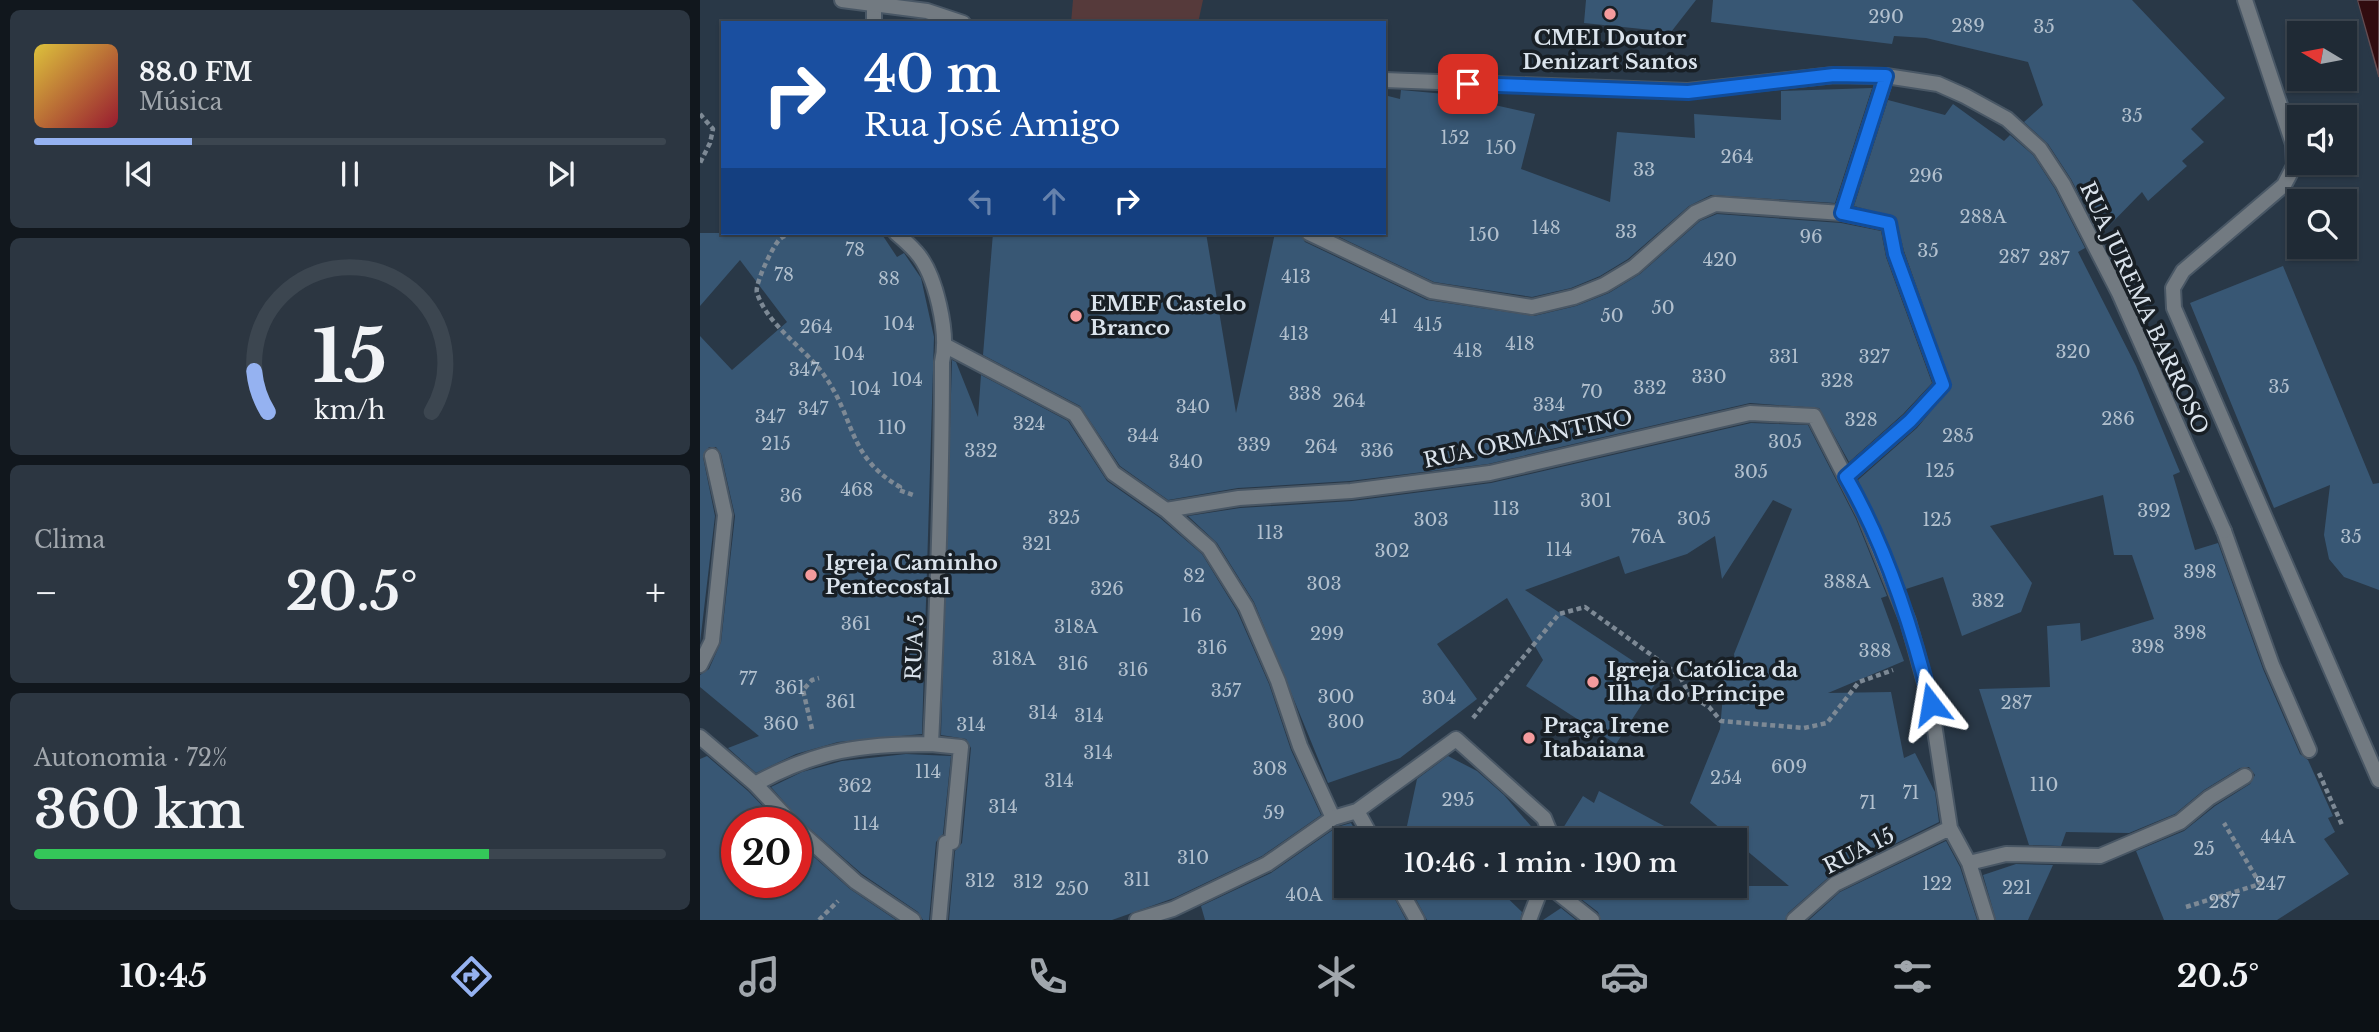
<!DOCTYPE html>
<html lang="pt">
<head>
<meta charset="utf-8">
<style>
  :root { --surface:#1f2a35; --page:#2c3641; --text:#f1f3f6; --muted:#a1a7ad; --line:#3c4650; --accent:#95b2f1 }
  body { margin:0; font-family:"Libre Baskerville",serif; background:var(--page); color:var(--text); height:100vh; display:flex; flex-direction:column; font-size:26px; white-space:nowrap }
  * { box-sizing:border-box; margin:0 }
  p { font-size:23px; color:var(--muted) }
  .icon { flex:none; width:38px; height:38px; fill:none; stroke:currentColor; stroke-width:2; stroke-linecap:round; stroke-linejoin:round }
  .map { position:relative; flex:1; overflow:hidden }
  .panel { display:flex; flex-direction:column; gap:10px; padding:10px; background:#11171d; width:700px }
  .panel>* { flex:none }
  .top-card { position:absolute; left:21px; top:21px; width:665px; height:214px; border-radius:0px; box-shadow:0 2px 5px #0004,0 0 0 2px var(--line); background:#1a4fa0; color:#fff; overflow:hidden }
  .needle { width:46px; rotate:280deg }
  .fabs { position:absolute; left:1587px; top:21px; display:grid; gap:14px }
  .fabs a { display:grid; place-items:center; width:70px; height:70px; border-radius:0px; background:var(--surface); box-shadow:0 2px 5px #0004,0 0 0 2px var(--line); font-size:35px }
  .speed { position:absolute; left:21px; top:807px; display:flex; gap:14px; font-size:35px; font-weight:700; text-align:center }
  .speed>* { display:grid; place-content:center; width:91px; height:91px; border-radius:50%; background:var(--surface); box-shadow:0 2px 5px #0004,0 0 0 2px var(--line); line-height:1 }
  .speed .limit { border:10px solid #d22; background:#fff; color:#111 }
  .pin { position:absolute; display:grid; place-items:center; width:60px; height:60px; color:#fff; margin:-30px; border-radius:14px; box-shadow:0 4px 10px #0006 }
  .me { position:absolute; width:77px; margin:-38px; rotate:346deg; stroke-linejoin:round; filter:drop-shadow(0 0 5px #0008) }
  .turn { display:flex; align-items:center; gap:24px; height:147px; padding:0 28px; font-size:32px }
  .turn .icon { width:91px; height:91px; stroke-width:2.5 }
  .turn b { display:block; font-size:49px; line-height:60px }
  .lanes { display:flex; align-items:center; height:66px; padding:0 28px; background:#0003; justify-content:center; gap:35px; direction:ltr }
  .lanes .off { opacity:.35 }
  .big { font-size:52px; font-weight:600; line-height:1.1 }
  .panel .tile { flex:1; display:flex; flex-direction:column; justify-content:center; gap:10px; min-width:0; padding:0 24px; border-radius:10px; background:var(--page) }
  .panel .dial { align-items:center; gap:0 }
  .dial svg { height:182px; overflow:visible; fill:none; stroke:var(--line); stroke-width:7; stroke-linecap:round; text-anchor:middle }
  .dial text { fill:var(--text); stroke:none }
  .song { display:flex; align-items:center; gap:21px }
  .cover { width:84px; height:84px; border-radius:10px; background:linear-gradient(135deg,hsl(50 70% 55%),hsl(350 70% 35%)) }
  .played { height:7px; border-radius:4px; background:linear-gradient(90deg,var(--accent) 25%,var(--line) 25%) }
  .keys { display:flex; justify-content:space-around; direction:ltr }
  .heat { display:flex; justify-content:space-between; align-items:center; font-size:38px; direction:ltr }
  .charge { height:10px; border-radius:5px; background:linear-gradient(90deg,#34c759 72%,var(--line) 0) }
  .trip { position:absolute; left:634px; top:828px; width:413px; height:70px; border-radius:0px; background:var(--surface); box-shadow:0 2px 5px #0004,0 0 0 2px var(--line); font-weight:600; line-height:70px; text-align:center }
  .tabs { display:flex; height:112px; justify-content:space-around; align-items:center; background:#0c1115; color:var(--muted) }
  .tabs .icon { width:49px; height:49px }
  .tabs .current { color:var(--accent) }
  .tabs b { font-size:32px; color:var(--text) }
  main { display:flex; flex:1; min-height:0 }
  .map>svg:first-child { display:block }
  .green { fill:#563a3b }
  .water { fill:#310c0f; stroke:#644c51; stroke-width:2 }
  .pier { fill:#293847 }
  .building { fill:#385774 }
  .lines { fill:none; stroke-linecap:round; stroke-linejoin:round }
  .lane-casing { stroke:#495765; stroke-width:18 }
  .street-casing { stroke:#495765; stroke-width:18 }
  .path { stroke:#7d8995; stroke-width:4.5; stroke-dasharray:5 3.5; stroke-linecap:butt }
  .lane { stroke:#727a81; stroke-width:14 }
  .street { stroke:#727a81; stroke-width:14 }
  .route-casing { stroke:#114b97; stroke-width:18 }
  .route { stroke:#1a73e8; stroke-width:12 }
  .poi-dot { fill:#f59b9d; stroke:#181f25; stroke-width:2.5 }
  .labels { text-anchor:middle; stroke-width:7; stroke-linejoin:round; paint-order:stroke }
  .number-label { font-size:18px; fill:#b2c0ce }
  .poi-label { font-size:21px; font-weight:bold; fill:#dae3ec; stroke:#181f25; text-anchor:start }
  .street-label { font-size:21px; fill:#dae3ec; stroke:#181f25 }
</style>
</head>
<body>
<main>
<section class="panel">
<div class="tile">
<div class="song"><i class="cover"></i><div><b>88.0 FM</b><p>Música</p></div></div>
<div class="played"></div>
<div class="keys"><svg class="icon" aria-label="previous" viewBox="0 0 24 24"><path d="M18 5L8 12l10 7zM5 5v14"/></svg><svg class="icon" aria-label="pause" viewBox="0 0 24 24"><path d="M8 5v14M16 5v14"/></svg><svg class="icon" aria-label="next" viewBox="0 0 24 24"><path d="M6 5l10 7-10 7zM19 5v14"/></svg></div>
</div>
<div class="tile dial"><svg viewBox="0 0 100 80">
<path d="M14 69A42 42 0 1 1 86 69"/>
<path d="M14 69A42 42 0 0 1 8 51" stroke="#95b2f1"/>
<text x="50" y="56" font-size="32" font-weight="700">15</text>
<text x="50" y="72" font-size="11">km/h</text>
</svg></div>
<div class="tile"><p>Clima</p>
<div class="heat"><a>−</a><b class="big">20.5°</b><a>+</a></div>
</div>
<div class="tile"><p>Autonomia · 72%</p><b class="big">360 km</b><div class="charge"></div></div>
</section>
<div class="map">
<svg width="1679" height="920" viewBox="0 0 1679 920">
  <rect width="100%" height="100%" fill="#293847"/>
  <path class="green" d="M 373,0 L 503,0 L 498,23 L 371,23 Z"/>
  <path class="water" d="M 1657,0 L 1679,0 L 1679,77 Z"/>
  <path class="pier" d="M 1653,0 L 1657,0 L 1679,80 L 1676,78 Z"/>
  <path class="building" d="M 886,0 L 996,0 L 971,32 L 884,23 Z
    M 1013,0 L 1432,0 L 1525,98 L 1491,129 L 1504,142 L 1482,161 L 1487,166 L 1448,201 L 1442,192 L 1400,235 L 1371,179 L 1348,144 L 1324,122 L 1343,105 L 1328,62 L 1226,38 L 1194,36 L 1192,44 L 1011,22 Z
    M 1172,88 L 1135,203 L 1011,195 L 989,206 L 928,259 L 900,276 L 871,288 L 832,297 L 734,282 L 631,233 L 684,233 L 684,95 L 700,99 L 701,90 L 745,94 L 835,114 L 821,169 L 910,202 L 917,132 L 995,138 L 994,114 L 1081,120 L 1081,91 Z
    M 1188,100 L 1245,115 L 1253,104 L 1304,141 L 1310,135 L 1333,155 L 1355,189 L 1385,248 L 1378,252 L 1436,366 L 1480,472 L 1473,475 L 1495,550 L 1518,543 L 1563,669 L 1600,754 L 1608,760 L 1633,816 L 1628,818 L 1635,832 L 1624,839 L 1649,874 L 1577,920 L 1464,920 L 1436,851 L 1484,831 L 1515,806 L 1550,784 L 1555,775 L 1549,767 L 1540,768 L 1504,790 L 1475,814 L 1429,833 L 1366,832 L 1361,846 L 1329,845 L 1279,689 L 1350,687 L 1347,626 L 1380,623 L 1381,641 L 1454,619 L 1432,555 L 1414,555 L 1403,495 L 1290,526 L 1332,583 L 1321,612 L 1262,636 L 1243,577 L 1206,589 L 1158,480 L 1217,428 L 1252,386 L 1204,251 L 1196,217 L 1154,206 Z
    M 1017,214 L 1141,223 L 1181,231 L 1186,257 L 1232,383 L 1203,414 L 1149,462 L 1119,408 L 1050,403 L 788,464 L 650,481 L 538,488 L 468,500 L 420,466 L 380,406 L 283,355 L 293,233 L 506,233 L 536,413 L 575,233 L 599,233 L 605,242 L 727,300 L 834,316 L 876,306 L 909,293 L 940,274 L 1000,221 Z
    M 0,233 L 181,233 L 197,257 L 204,253 L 221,278 L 234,337 L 222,734 L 138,742 L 96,754 L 56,773 L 28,748 L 59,736 L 0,687 L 0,675 L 9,669 L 21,642 L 35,516 L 21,454 L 16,447 L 9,447 L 3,457 L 15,516 L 0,643 L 0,336 L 32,370 L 87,322 L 40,260 L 0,306 Z
    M 1583,266 L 1673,484 L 1679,483 L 1679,590 L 1644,577 L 1629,559 L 1624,535 L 1630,485 L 1574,508 L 1490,303 Z
    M 252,360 L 256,362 L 278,417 L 281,375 L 368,421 L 407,481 L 460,518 L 502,554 L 537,611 L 569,684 L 591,750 L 621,815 L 562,856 L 474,898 L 412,920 L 249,920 L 255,851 L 262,843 L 271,748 L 266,739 L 241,735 Z
    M 1051,423 L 1108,425 L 1156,519 L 1187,596 L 1181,598 L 1204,661 L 1128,693 L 1191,692 L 1204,758 L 1215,753 L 1235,792 L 1239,822 L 1130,876 L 1088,913 L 1085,920 L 901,920 L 898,912 L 877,896 L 893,886 L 1089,886 L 990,803 L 1020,729 L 1025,672 L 1037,673 L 1034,654 L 1092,509 L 1073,500 L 1022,579 L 1015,536 L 987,554 L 925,574 L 919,556 L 825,590 L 959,678 L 916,744 L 826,686 L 843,660 L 807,598 L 737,644 L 777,699 L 700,758 L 628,783 L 554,602 L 517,543 L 488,516 L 540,508 L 652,501 L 791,483 Z
    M 206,754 L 251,756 L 243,834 L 236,842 L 229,920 L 223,920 L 218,912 L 162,874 L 100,820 L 71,787 L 102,772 L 142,761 Z
    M 7,756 L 48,791 L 78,822 L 37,822 L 37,882 L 96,882 L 96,841 L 150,889 L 196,920 L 0,920 L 0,759 Z
    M 748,756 L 777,771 L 804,795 L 843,840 L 704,840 L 717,779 Z
    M 899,791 L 966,827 L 960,840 L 862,840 L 860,833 L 883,796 L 894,803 Z
    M 651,823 L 661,840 L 646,840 L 646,886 L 688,886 L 706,920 L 505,920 L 501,906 L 571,873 L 637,827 Z
    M 1246,841 L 1260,867 L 1277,920 L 1109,920 L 1140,892 Z
    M 1316,864 L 1353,865 L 1328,920 L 1296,920 L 1283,875 Z
    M 709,886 L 795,886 L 822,912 L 820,920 L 727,920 Z
    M 861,908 L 876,920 L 843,920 Z"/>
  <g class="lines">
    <g class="lane-casing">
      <path id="lane" d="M 1545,0 L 1593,144 L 1594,166 L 1584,185 L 1483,271 L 1473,288 L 1474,308 L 1679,780
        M 174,2 L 174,23
        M 1142,213 L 1186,76
        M 196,233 C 203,239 210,245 216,252 C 236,274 249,334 242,362 C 242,489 237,617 231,744 L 261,747 L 252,842 L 246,843 L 239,920
        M 609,233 L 731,291 L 832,307 L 874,297 L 904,285 L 934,267 L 995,213 L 1015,204 L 1142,213 L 1189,223 L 1195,254 L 1243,385 L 1210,421 L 1146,477
        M 246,346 L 375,414 L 413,473 L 466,510 L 509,548 L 546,607 L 578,681 L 600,746 L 633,818
        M 466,510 L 539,498 L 651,491 L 790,473 L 1050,413 L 1114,416 L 1165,515 L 1208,621 L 1231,704 L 1250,828 L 1269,863 L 1287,920
        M 1524,531 L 1572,665 L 1609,750
        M 0,665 L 12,641 L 25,515 L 12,456
        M 55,784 C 117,750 161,744 231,744
        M 1269,863 L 1306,854 L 1400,856 L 1480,822 L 1509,798 L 1545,776
        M 1094,920 L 1135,884 L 1250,828"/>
    </g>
    <g class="street-casing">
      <path id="street" d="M 142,0 L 227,11 L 263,23
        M 684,80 L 988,91 L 1134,75 L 1186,76 L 1238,84 L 1265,96 L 1307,119 L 1340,149 L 1363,184 L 1419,293 L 1524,531
        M 0,737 L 55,784 L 91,822
        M 657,811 L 673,840
        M 96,828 L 156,882 L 213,920
        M 698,886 L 717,920
        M 849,886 L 892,920
        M 437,920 L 473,909 L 567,864 L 633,818 L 657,811 L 756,739 L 844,818 L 853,840
        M 829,920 L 842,886"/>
    </g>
    <path class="path" d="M 0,114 L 13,129 L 10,143 L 0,163
      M 93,233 C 89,235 82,236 79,240 C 73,246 54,285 57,293 C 68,326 104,347 124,375 C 156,420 147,456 200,487 L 199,490 L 213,495
      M 773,718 L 859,614 L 885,607 L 979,675 L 990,695 L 1009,707 L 1021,721 L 1104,728 L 1127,723 L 1159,682 L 1193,670
      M 112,729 L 103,690 L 112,680 L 119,678
      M 1619,773 L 1642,825
      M 1486,907 L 1560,884 L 1524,823
      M 119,920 L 138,901"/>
    <use href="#lane" class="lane"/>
    <use href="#street" class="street"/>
  </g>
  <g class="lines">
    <g class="route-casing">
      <path id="route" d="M 768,84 L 988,92 L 1134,75 L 1186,76 L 1142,213 L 1189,223 L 1195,254 L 1243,385 L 1210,421 L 1146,477 C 1186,546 1212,627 1231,704"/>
    </g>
    <use href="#route" class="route"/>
  </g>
  <g class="poi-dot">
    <circle cx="910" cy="14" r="7"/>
    <circle cx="376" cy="316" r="7"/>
    <circle cx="111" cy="575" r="7"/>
    <circle cx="893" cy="682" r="7"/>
    <circle cx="829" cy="738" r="7"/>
  </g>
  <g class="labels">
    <g class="number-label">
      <text x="1186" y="23">290</text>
      <text x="1268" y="32">289</text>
      <text x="1344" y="33">35</text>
      <text x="1432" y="122">35</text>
      <text x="755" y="144">152</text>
      <text x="801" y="154">150</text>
      <text x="1037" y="163">264</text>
      <text x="944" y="176">33</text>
      <text x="1226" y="182">296</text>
      <text x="1283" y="223">288A</text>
      <text x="846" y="234">148</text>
      <text x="926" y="238">33</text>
      <text x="784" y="241">150</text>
      <text x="1111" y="243">96</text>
      <text x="155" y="256">78</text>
      <text x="1228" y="257">35</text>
      <text x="1314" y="263">287</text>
      <text x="1354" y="265">287</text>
      <text x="1020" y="266">420</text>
      <text x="84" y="281">78</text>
      <text x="596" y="283">413</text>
      <text x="189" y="285">88</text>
      <text x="963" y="314">50</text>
      <text x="912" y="322">50</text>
      <text x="689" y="323">41</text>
      <text x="199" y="330">104</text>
      <text x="728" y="331">415</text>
      <text x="116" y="333">264</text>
      <text x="594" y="340">413</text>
      <text x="820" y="350">418</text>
      <text x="768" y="357">418</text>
      <text x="1373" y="358">320</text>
      <text x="149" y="360">104</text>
      <text x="1084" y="363">331</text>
      <text x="1174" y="363">327</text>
      <text x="104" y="376">347</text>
      <text x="1009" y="383">330</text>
      <text x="207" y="386">104</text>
      <text x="1137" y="387">328</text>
      <text x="1579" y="393">35</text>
      <text x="950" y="394">332</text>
      <text x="165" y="395">104</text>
      <text x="892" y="398">70</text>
      <text x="605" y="400">338</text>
      <text x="649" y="407">264</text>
      <text x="849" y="411">334</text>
      <text x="493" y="413">340</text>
      <text x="113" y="415">347</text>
      <text x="70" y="423">347</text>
      <text x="1418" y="425">286</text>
      <text x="1161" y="426">328</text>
      <text x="329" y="430">324</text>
      <text x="192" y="434">110</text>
      <text x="443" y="442">344</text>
      <text x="1258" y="442">285</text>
      <text x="1085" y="448">305</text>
      <text x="76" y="450">215</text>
      <text x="554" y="451">339</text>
      <text x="621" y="453">264</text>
      <text x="281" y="457">332</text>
      <text x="677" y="457">336</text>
      <text x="486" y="468">340</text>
      <text x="1240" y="477">125</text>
      <text x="1051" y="478">305</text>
      <text x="157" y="496">468</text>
      <text x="91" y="502">36</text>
      <text x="896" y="507">301</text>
      <text x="806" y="515">113</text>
      <text x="1454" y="517">392</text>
      <text x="364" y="524">325</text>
      <text x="994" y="525">305</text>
      <text x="731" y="526">303</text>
      <text x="1237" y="526">125</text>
      <text x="570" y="539">113</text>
      <text x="948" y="543">76A</text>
      <text x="1651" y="543">35</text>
      <text x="337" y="550">321</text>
      <text x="859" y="556">114</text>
      <text x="692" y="557">302</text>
      <text x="1500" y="578">398</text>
      <text x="494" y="582">82</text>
      <text x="1147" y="588">388A</text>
      <text x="624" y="590">303</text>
      <text x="407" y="595">326</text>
      <text x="1288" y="607">382</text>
      <text x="492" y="622">16</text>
      <text x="156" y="630">361</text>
      <text x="376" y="633">318A</text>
      <text x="1490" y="639">398</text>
      <text x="627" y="640">299</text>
      <text x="1448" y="653">398</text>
      <text x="512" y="654">316</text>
      <text x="1175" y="657">388</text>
      <text x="314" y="665">318A</text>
      <text x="373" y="670">316</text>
      <text x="433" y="676">316</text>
      <text x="48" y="685">77</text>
      <text x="90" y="694">361</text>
      <text x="526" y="697">357</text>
      <text x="636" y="703">300</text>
      <text x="739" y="704">304</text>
      <text x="141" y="708">361</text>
      <text x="1316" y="709">287</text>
      <text x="343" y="719">314</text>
      <text x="389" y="722">314</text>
      <text x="646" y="728">300</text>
      <text x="81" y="730">360</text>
      <text x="271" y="731">314</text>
      <text x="398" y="759">314</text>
      <text x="1089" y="773">609</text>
      <text x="570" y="775">308</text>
      <text x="228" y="778">114</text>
      <text x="1026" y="784">254</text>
      <text x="359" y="787">314</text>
      <text x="1344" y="791">110</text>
      <text x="155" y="792">362</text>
      <text x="1211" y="799">71</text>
      <text x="758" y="806">295</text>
      <text x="1168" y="809">71</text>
      <text x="303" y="813">314</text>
      <text x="574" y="819">59</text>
      <text x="166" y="830">114</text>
      <text x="1578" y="843">44A</text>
      <text x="1504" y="855">25</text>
      <text x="493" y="864">310</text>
      <text x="437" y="886">311</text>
      <text x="280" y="887">312</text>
      <text x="328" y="888">312</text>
      <text x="1237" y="890">122</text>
      <text x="1570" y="890">247</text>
      <text x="1317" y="894">221</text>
      <text x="372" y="895">250</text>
      <text x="604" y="901">40A</text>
      <text x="1524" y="908">287</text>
    </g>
    <g class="poi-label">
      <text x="910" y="45" text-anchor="middle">CMEI Doutor<tspan x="910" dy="24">Denizart Santos</tspan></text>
      <text x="390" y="311">EMEF Castelo<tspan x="390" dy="24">Branco</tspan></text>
      <text x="125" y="570">Igreja Caminho<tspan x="125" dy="24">Pentecostal</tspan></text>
      <text x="907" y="677">Igreja Católica da<tspan x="907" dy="24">Ilha do Príncipe</tspan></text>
      <text x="843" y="733">Praça Irene<tspan x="843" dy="24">Itabaiana</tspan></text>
    </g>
    <g class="street-label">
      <text transform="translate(1444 308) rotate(65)" y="7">RUA JUREMA BARROSO</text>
      <text transform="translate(828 439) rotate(-12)" y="7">RUA ORMANTINO</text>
      <text transform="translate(215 647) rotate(-87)" y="7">RUA 5</text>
      <text transform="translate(1159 851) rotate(-27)" y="7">RUA 15</text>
    </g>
  </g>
</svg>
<div class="fabs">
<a><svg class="needle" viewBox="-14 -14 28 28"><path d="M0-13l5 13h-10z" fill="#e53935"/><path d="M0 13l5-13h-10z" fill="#a1a7ad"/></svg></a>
<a><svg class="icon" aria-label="sound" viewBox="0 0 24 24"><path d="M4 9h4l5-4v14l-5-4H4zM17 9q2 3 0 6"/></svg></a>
<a><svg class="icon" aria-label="search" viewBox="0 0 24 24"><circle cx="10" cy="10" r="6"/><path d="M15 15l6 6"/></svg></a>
</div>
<div class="speed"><div class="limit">20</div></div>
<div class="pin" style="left:768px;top:84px;background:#d93025"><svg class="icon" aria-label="arrive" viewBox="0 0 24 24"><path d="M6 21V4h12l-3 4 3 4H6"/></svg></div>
<svg class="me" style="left:1231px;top:704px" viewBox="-20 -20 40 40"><path d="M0-17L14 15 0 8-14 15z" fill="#1a73e8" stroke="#fff" stroke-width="4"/></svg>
<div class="trip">10:46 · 1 min · 190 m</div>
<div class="top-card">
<div class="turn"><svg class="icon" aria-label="right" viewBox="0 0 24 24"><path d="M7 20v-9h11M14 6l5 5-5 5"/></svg><div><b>40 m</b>Rua José Amigo</div></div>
<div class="lanes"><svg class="icon off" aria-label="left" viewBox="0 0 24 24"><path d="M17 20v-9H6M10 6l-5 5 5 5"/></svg><svg class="icon off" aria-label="ahead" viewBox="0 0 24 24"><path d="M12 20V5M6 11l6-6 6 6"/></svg><svg class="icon" aria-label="right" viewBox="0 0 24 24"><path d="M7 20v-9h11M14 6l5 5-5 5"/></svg></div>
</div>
</div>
</main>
<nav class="tabs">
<b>10:45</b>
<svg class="icon current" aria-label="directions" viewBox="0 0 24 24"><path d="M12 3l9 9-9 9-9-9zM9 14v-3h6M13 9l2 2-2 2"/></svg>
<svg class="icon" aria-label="music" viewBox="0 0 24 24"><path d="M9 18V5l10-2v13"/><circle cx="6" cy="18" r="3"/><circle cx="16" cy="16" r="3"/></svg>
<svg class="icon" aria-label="phone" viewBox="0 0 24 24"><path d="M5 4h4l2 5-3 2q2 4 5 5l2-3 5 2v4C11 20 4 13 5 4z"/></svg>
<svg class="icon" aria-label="climate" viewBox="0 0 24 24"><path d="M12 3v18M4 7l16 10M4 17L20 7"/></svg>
<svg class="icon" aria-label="car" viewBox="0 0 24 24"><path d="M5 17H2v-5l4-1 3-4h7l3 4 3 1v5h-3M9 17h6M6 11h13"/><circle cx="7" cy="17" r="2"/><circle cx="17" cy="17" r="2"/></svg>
<svg class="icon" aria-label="filters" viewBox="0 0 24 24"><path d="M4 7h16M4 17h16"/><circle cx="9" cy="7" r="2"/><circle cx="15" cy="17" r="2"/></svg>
<b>20.5°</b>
</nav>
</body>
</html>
